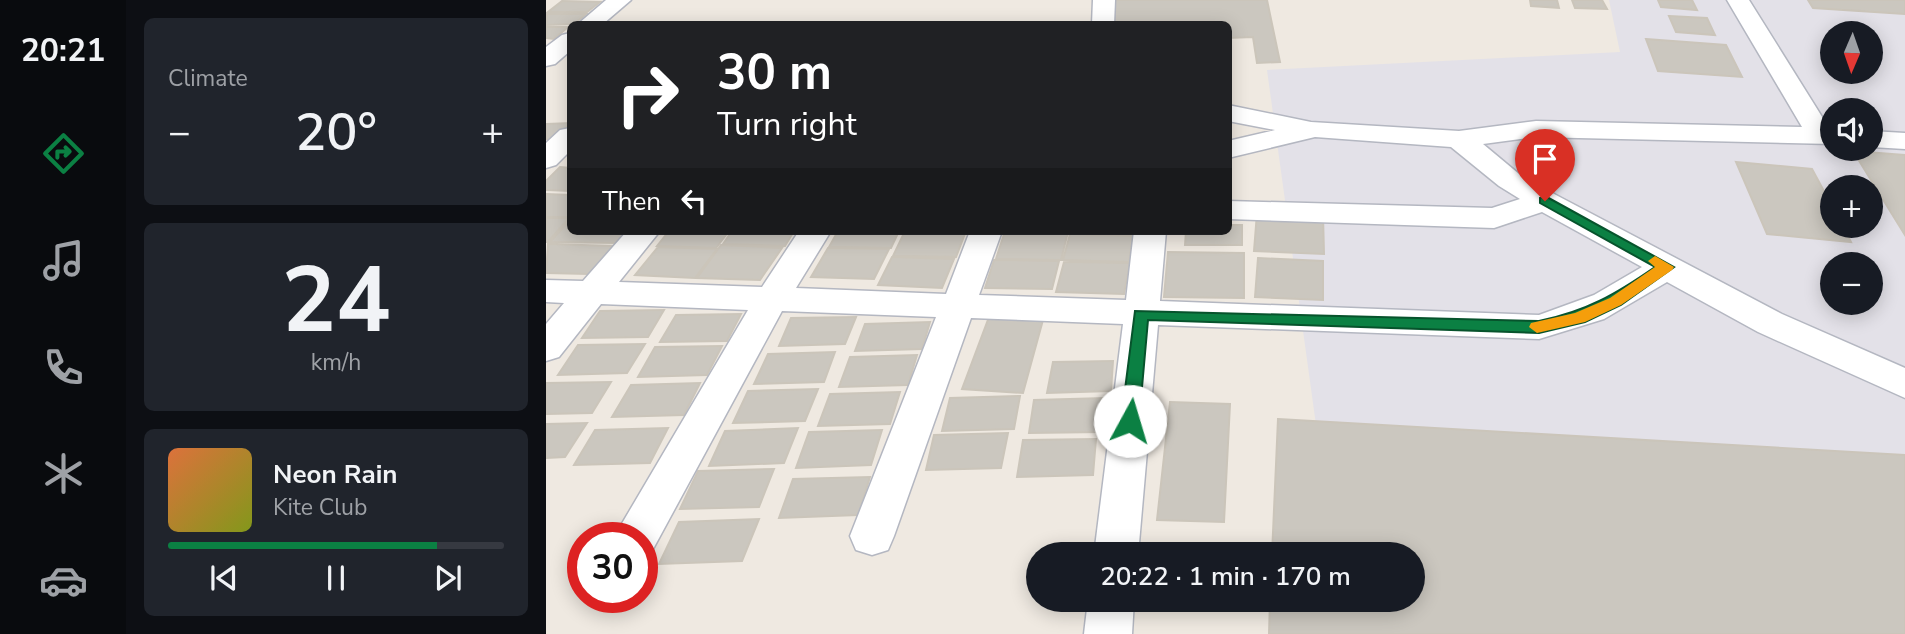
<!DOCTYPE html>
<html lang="en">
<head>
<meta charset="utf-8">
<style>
  :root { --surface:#171b24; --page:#20242c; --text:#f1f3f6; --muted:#9ea1a6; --line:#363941; --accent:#0b8043 }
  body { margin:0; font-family:"Nunito Sans",sans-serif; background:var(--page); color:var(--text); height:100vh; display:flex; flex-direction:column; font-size:26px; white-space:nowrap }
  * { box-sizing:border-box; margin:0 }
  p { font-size:23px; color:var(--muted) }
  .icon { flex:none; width:38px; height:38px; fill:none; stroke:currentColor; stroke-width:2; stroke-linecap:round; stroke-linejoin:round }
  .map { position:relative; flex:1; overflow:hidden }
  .drawer { display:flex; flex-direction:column; gap:18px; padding:18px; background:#0d0f14; width:420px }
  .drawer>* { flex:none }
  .banner { position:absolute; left:21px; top:21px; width:665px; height:214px; border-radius:10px; box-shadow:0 4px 18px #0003; background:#202124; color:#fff; overflow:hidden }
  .needle { width:46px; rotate:182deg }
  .controls { position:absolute; left:1274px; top:21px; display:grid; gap:14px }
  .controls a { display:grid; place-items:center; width:63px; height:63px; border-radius:50%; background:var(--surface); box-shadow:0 4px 18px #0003; font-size:35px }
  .speed { position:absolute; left:21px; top:522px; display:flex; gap:14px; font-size:35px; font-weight:700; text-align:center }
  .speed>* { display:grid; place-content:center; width:91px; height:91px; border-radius:50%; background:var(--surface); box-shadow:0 4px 18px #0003; line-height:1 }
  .speed .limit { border:10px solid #d22; background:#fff; color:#111 }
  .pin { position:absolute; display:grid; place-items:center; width:60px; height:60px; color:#fff; margin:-72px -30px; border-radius:50% 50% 50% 0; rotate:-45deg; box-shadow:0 0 7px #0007 }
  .pin .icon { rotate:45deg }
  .me { position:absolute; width:77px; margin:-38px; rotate:6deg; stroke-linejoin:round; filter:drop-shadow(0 0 5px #0008) }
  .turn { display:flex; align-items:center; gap:24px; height:147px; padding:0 35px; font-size:32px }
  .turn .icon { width:91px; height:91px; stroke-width:2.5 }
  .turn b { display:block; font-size:49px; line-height:60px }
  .then { display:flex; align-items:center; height:66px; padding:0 35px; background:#0003; gap:14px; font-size:26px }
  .big { font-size:52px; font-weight:600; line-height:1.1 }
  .drawer .card { flex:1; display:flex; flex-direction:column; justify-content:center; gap:10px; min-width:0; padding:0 24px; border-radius:10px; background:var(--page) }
  .drawer .dial { align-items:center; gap:0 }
  .dial b { font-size:91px; line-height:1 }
  .song { display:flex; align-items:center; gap:21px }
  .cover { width:84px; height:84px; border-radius:10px; background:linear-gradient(135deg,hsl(20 70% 55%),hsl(70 70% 35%)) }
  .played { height:7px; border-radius:4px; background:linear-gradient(90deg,var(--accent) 80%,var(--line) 80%) }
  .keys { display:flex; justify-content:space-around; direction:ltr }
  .heat { display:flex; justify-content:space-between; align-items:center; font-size:38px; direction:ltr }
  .trip { position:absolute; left:480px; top:542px; width:399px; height:70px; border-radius:35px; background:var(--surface); box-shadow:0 4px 18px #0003; font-weight:600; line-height:70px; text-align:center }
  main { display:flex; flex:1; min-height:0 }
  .menu { display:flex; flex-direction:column; width:126px; justify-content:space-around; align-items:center; background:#090b0e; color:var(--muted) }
  .menu .icon { width:49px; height:49px }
  .menu .active { color:var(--accent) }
  .menu b { font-size:32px; color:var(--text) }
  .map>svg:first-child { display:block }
  .industrial { fill:#e3e1e8; fill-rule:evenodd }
  .building { fill:#cbc7bf; stroke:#cbc5ba; stroke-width:2 }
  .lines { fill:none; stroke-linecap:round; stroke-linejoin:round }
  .street-casing { stroke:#b4b7c1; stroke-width:3 }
  .street { fill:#fff; fill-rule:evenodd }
  .route { fill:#0b8043; stroke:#07532c; stroke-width:2 }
  .slow { fill:#f59e0b }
</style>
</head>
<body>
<main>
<nav class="menu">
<b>20:21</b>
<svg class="icon active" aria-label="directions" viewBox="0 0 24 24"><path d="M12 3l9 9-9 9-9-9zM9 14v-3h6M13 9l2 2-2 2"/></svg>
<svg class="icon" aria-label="music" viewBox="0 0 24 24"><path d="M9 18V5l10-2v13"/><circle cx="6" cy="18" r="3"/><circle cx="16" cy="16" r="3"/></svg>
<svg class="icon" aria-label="phone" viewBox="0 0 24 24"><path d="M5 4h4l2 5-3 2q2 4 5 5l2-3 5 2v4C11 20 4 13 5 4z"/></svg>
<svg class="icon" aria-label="climate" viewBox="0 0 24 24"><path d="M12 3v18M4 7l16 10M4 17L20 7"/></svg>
<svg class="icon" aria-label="car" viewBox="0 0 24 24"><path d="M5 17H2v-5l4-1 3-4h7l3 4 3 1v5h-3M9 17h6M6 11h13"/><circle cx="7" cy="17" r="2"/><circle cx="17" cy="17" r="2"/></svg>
</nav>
<section class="drawer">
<div class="card"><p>Climate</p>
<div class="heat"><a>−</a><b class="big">20°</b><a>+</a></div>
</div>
<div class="card dial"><b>24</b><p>km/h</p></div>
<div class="card">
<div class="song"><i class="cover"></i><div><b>Neon Rain</b><p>Kite Club</p></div></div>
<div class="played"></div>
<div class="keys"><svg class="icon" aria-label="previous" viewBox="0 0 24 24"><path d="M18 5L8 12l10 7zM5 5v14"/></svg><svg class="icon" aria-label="pause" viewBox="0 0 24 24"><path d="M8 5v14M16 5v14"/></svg><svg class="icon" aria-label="next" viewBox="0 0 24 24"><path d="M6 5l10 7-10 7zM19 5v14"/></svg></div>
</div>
</section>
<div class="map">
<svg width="1359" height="634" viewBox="0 0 1359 634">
  <rect width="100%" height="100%" fill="#efe9e1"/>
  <path class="industrial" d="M 1063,0 L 1359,0 L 1359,634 L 866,600 L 866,555 L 788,555 L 721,70 L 1074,52 ZM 1286,33 L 1325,33 L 1325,72 L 1286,72 ZM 1286,110 L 1325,110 L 1325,149 L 1286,149 ZM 1286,187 L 1325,187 L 1325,226 L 1286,226 ZM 1286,264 L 1325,264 L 1325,303 L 1286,303 Z"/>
  <path class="building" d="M 569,0 L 721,0 L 734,62 L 711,63 L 707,37 L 682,38 L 682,24 L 569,24 Z
    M 984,0 L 1011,0 L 1013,8 L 985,6 Z
    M 1026,0 L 1056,0 L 1061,9 L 1029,8 Z
    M 1112,0 L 1146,0 L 1151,10 L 1115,7 Z
    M 1262,0 L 1359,0 L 1359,14 L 1267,8 Z
    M 16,1 L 54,2 L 41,12 L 2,12 Z
    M 1,14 L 40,14 L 28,24 L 0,25 Z
    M 1123,16 L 1161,18 L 1169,35 L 1130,32 Z
    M 0,27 L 22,27 L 8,39 L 0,38 Z
    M 1100,39 L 1180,45 L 1196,77 L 1112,71 Z
    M 24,123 L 9,139 L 0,139 L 0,124 Z
    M 1307,151 L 1359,155 L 1359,235 Z
    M 1190,162 L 1266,169 L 1286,206 L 1286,226 L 1297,226 L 1305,242 L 1221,234 Z
    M 14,167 L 24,168 L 24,191 L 0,190 L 0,181 Z
    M 0,194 L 24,195 L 24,217 L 0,217 Z
    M 711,213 L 777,215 L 778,254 L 708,251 Z
    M 0,218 L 23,218 L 2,242 L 0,242 Z
    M 24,220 L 24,231 L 80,231 L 70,243 L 4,242 Z
    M 682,225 L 696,225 L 696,245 L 639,245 L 640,231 L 682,231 Z
    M 123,231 L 183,231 L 170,248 L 111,246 Z
    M 186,231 L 248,231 L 239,246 L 177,244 Z
    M 292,231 L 353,231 L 345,248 L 283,247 Z
    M 359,231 L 420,231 L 410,257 L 347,256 Z
    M 459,231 L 467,231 L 522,232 L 515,260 L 450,259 Z
    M 526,231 L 589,231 L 588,235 L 525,234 Z
    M 524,234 L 587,236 L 583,262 L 517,260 Z
    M 2,244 L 67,246 L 43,274 L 0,273 Z
    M 175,245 L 236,248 L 214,280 L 151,278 Z
    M 112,247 L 171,249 L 149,278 L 89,275 Z
    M 282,248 L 343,249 L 328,279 L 265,277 Z
    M 622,252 L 698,253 L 698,298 L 618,297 Z
    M 346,257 L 408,259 L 396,288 L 332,285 Z
    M 712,258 L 777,261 L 777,300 L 709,297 Z
    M 448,260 L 513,261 L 506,289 L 439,288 Z
    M 518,262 L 584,263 L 578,294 L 510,292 Z
    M 118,310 L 102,337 L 36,338 L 54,311 Z
    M 195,314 L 181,341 L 114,342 L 130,315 Z
    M 310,317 L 299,344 L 233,346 L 245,318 Z
    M 443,317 L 497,320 L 477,393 L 416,389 Z
    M 384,322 L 376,349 L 309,351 L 319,324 Z
    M 99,344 L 81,373 L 12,375 L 32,345 Z
    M 176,346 L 161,375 L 92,377 L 109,347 Z
    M 289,352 L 278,382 L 208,384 L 222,354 Z
    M 371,355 L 362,385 L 293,387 L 304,357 Z
    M 567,361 L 565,391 L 501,393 L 507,362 Z
    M 65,382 L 46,413 L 0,414 L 0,383 Z
    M 154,383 L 138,415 L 66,417 L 85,385 Z
    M 272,389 L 259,421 L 187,423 L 202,391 Z
    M 354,392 L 344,424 L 272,426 L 284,394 Z
    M 474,396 L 468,429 L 396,431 L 404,398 Z
    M 559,398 L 556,432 L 483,433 L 488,400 Z
    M 624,402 L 684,404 L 678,522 L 611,520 Z
    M 732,419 L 1359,455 L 1359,634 L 723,634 L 724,600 L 866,600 L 866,555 L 726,555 Z
    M 41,423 L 19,457 L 0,458 L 0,424 Z
    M 122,428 L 104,463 L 28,465 L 49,430 Z
    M 252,428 L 238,463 L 163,466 L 179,431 Z
    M 336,430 L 325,465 L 250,468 L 263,432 Z
    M 462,433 L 455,468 L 380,470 L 388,435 Z
    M 550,439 L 547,475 L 471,477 L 477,440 Z
    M 228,469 L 213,507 L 134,509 L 152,471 Z
    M 324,477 L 312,515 L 233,518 L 247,479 Z
    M 213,519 L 196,561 L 113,564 L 133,522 Z"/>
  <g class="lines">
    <g class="street-casing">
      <path id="street" d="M 60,0 L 85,0 L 57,24 L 32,24 Z
        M 547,0 L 569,0 L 568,24 L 546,24 Z
        M 1181,0 L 1203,0 L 1283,128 L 1286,128 L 1286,144 L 990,137 L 937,144 L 973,174 L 1010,195 L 1236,314 L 1359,368 L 1359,398 L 1212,332 L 1121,282 L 1058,319 L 993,339 L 612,325 L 592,555 L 548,555 L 577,324 L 425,318 L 348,536 L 342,550 L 326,555 L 310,550 L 304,536 L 390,317 L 236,311 L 106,551 L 96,554 L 96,537 L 68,537 L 202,310 L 55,304 L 13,357 L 0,361 L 0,324 L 18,303 L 0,302 L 0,280 L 37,281 L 81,231 L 114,231 L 73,282 L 216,287 L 253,231 L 285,231 L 250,288 L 400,294 L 424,231 L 456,231 L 433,295 L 580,300 L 588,231 L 620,231 L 614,301 L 993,315 L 1048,295 L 1096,267 L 996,212 L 948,228 L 682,219 L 682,201 L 946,208 L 974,199 L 953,186 L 905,147 L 769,137 L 682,158 L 682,141 L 729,130 L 682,121 L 682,105 L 765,122 L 913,131 L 990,121 L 1256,127 Z
        M 24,33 L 24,51 L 9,64 L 0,66 L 0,47 L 16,35 Z
        M 24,128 L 24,151 L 10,165 L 0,168 L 0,143 L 14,130 Z
        M 1325,131 L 1359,133 L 1359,149 L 1325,147 Z
        M 542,600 L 588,600 L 586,634 L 538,634 Z"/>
    </g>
    <use href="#street" class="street"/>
  </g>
  <path class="route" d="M 999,196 L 1128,267 L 1075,305 L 1039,322 L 993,333 L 602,320 L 593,421 L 590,426 L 577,426 L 575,421 L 589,311 L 993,321 C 1041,311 1070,294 1109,267 L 994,203 L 994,198 Z"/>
  <path class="slow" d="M 1109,256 L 1128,267 L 1126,270 L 1075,305 L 1039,322 L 991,333 L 983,327 L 985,323 L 1029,313 L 1064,298 L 1109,267 L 1102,261 Z"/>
</svg>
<div class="controls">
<a><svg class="needle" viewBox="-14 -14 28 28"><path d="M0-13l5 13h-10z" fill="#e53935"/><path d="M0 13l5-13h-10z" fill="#9ea1a6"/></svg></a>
<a><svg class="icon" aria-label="sound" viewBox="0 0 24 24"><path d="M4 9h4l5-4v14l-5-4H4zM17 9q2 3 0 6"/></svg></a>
<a>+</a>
<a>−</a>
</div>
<div class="speed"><div class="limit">30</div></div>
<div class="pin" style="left:999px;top:201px;background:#d93025"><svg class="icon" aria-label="arrive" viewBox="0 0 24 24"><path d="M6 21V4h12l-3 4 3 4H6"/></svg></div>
<svg class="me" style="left:584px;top:421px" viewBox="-20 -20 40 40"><circle r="19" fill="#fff"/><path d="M0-13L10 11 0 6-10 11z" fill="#0b8043"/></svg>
<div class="trip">20:22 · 1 min · 170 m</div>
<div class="banner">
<div class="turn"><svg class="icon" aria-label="right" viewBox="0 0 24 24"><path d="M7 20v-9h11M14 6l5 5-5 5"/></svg><div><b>30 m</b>Turn right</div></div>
<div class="then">Then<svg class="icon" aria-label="left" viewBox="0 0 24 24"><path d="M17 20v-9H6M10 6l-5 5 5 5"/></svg></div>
</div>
</div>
</main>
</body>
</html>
